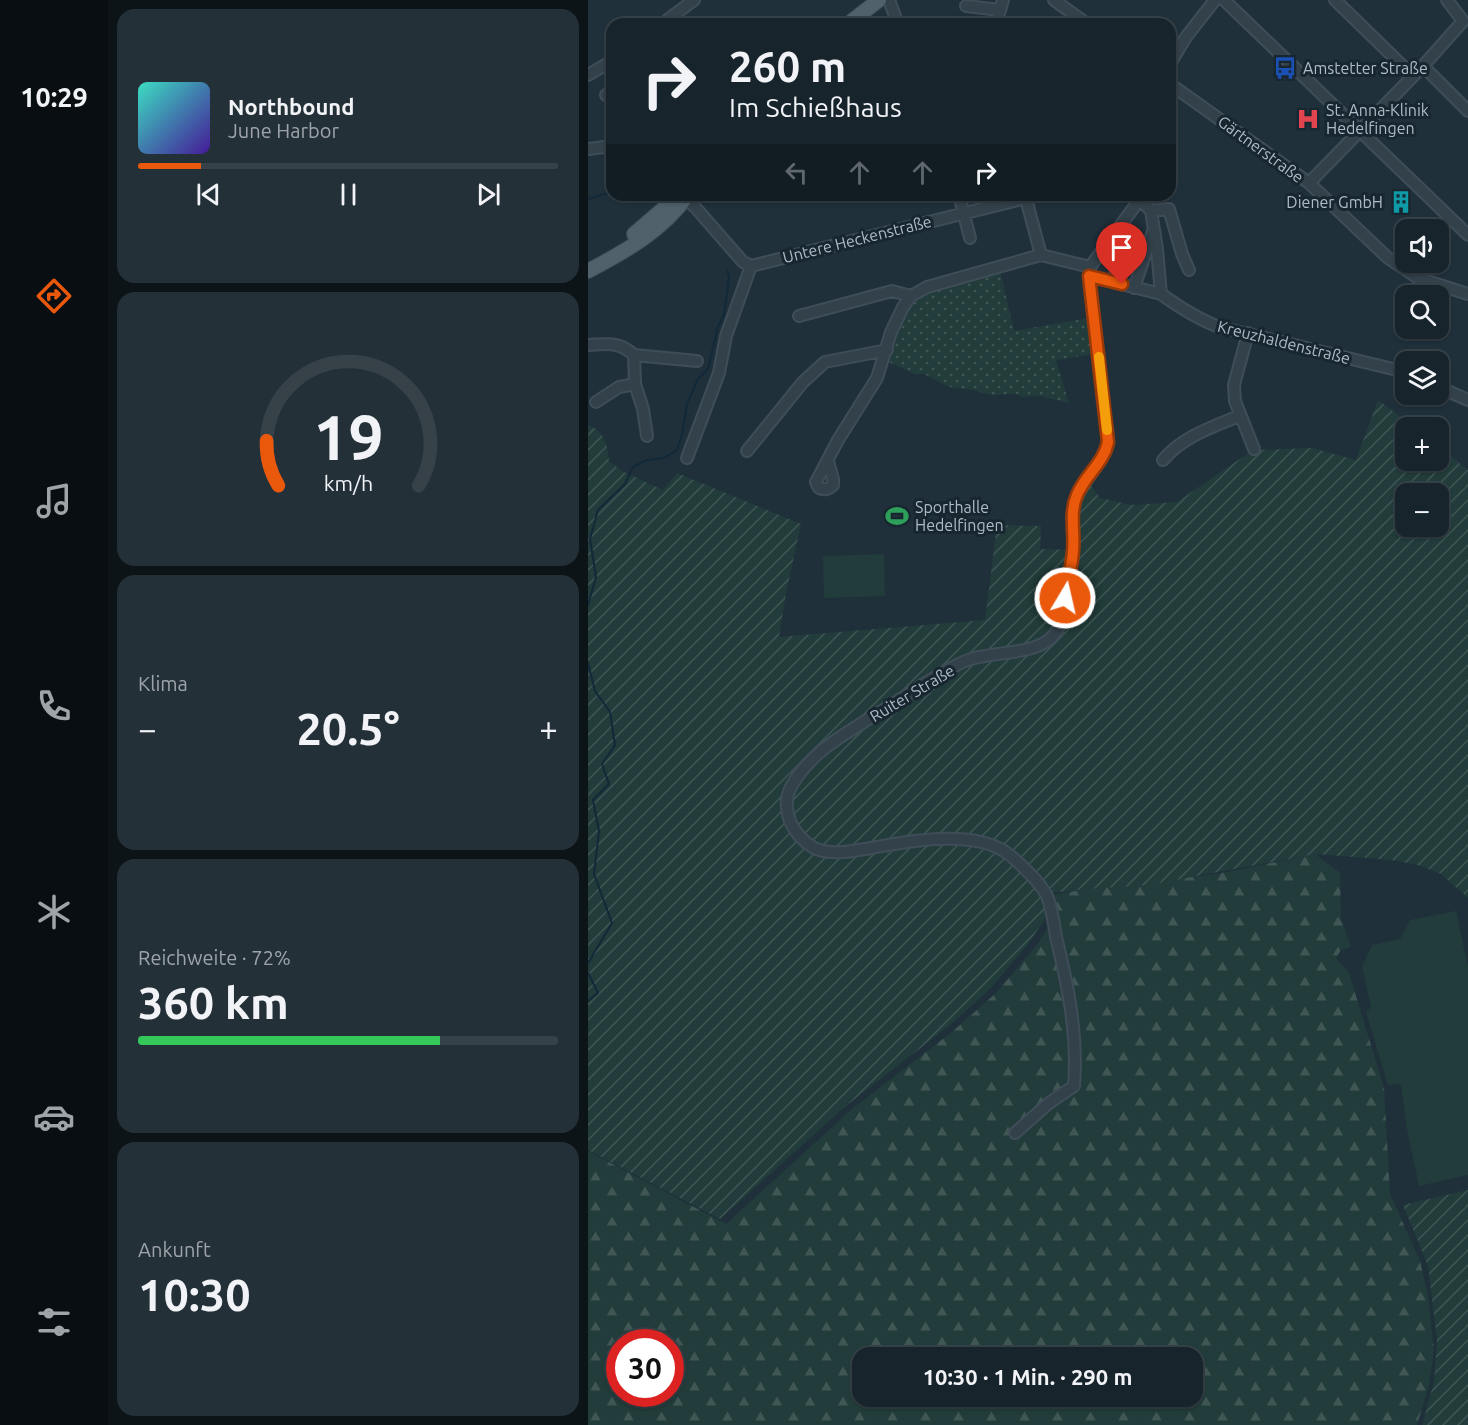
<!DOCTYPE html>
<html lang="de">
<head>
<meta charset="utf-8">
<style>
  :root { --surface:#17242c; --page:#243038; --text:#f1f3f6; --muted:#9ea4a9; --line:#364148; --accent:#ea580c }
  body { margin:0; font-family:Ubuntu,sans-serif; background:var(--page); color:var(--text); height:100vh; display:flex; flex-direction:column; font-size:22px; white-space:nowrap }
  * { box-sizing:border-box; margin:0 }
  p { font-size:20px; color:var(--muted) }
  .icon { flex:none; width:33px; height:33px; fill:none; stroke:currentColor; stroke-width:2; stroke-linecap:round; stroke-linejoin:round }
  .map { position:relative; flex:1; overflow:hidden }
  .panel { display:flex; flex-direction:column; gap:9px; padding:9px; background:#0d1418; width:480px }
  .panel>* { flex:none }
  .top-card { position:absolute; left:18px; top:18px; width:570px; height:183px; border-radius:18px; box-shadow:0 2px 4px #0004,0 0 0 2px var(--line); background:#17242c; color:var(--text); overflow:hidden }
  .tools { position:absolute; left:807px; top:219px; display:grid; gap:12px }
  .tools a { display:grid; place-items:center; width:54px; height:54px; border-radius:12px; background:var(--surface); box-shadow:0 2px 4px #0004,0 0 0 2px var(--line); font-size:30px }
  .speed { position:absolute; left:18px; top:1329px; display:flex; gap:12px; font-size:30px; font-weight:700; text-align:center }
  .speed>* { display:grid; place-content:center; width:78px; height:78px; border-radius:50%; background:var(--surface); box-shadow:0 2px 4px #0004,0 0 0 2px var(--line); line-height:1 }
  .speed .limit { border:9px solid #d22; background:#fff; color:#111 }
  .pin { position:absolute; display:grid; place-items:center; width:51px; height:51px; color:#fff; margin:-62px -26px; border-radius:50% 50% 50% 0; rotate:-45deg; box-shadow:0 0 6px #0007 }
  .pin .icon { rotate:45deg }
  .me { position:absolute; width:66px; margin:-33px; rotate:9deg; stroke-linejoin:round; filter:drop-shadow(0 0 4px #0008) }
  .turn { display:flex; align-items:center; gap:21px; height:126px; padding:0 24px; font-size:27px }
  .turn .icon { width:78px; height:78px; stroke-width:2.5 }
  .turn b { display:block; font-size:42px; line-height:51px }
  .lanes { display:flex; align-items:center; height:57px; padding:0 24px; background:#0003; justify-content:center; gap:30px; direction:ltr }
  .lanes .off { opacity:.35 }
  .big { font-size:45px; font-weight:600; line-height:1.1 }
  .panel .tile { flex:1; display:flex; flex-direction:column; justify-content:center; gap:9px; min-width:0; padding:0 21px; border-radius:18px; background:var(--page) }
  .panel .dial { align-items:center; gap:0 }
  .dial svg { height:156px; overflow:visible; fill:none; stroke:var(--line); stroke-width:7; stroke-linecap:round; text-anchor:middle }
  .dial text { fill:var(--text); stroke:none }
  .song { display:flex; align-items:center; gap:18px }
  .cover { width:72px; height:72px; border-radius:9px; background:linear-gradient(135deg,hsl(170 70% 55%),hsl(260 70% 35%)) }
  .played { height:6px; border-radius:3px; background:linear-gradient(90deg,var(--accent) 15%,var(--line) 15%) }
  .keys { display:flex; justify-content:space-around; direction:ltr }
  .heat { display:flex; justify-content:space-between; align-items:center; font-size:33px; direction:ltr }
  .charge { height:9px; border-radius:4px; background:linear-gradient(90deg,#34c759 72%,var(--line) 0) }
  .trip { position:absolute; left:264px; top:1347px; width:351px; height:60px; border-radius:18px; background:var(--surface); box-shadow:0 2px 4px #0004,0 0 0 2px var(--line); font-weight:600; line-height:60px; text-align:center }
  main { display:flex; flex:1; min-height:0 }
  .tab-bar { display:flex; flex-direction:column; width:108px; justify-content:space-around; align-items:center; background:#090e12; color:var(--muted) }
  .tab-bar .icon { width:42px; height:42px }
  .tab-bar .on { color:var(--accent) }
  .tab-bar b { font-size:27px; color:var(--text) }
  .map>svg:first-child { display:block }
  .grass { fill:#213c3a }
  .forest { fill:url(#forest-firs); fill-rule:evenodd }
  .park { fill:url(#park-dots) }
  .garden { fill:url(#garden-furrows); fill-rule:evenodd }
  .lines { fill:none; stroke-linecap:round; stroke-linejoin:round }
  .stream { stroke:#122939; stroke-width:2 }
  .minor-casing { stroke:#3f4d58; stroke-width:14 }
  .major-casing { stroke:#3f4d58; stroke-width:16 }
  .minor { stroke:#33414b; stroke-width:10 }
  .major { stroke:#50616b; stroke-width:14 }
  .route-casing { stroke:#983908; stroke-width:15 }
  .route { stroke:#ea580c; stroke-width:10 }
  .slow { stroke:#f59e0b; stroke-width:10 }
  .labels { text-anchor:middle; stroke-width:6; stroke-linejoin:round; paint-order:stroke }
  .poi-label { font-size:16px; fill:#adbcc8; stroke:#18262f; text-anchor:start }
  .street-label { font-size:16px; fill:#adbcc8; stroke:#18262f }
</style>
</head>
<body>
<main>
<nav class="tab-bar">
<b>10:29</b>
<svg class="icon on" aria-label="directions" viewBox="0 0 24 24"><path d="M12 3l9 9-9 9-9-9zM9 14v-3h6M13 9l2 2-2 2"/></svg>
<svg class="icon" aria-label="music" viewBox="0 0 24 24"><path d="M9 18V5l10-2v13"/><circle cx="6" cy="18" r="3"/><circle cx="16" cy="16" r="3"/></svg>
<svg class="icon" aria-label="phone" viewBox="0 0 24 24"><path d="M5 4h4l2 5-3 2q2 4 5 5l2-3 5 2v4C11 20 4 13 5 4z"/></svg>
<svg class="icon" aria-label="climate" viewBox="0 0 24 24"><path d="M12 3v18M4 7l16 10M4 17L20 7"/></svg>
<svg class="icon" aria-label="car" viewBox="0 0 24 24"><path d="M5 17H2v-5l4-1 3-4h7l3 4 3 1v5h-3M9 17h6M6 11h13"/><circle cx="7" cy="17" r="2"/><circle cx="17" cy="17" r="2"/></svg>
<svg class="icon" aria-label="filters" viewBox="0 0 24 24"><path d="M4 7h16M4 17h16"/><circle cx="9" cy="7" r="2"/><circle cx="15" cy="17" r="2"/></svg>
</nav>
<section class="panel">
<div class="tile">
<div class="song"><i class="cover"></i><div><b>Northbound</b><p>June Harbor</p></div></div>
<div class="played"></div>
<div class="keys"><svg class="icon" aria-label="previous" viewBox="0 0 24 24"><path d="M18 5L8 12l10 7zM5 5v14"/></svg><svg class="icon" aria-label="pause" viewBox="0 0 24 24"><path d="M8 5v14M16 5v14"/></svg><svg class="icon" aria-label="next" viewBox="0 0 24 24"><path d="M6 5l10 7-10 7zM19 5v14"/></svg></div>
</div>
<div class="tile dial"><svg viewBox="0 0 100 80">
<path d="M14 69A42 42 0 1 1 86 69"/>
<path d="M14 69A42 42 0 0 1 8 46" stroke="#ea580c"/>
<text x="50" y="56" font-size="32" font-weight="700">19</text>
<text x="50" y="72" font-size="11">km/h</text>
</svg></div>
<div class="tile"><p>Klima</p>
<div class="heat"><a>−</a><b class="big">20.5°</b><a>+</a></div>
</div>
<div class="tile"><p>Reichweite · 72%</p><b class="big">360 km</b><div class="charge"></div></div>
<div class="tile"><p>Ankunft</p><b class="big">10:30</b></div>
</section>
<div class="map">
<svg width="880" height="1425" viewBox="0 0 880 1425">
  <defs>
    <pattern id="forest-firs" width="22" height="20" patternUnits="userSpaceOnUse" patternTransform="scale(1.5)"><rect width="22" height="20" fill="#213c3a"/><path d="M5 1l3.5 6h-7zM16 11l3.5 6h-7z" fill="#3f5655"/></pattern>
    <pattern id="park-dots" width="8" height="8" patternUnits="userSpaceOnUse" patternTransform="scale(1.5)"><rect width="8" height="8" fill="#213c3a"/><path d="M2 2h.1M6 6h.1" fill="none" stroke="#3f5655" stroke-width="1.8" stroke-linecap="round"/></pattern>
    <pattern id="garden-furrows" width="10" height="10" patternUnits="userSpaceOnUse" patternTransform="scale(1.5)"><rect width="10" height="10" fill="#213c3a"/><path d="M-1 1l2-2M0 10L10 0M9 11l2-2" fill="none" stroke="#3f5655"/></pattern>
  </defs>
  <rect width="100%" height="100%" fill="#1f303b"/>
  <path class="grass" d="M 296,554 L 297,596 L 236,598 L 235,556 Z
    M 868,911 L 880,967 L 880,1175 L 831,1186 L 819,1129 L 813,1084 L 800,1085 L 778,1012 L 783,1007 L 774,967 L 784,945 L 812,939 L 822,920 Z"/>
  <path class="forest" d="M 727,854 L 752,873 L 753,919 L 763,947 L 753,950 L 748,958 L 761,973 L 796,1088 L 802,1194 L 832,1261 L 840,1295 L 846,1351 L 841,1385 L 829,1425 L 0,1425 L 0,1151 L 138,1224 L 264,1109 L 364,1032 L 408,993 L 448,946 L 465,920 L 459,896 L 498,889 L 629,874 ZM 32,1342 L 82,1342 L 82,1394 L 32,1394 ZM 274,1358 L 604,1358 L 604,1396 L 274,1396 Z"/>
  <path class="park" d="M 411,266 L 426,331 L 501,318 L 505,354 L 468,360 L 481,403 L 452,396 L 434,397 L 429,394 L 403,395 L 385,390 L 361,387 L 336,374 L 327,374 L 296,360 L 323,296 Z"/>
  <path class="garden" d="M 790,400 L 826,427 L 818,428 L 818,460 L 850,460 L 851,447 L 880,470 L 880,898 L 853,874 L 830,865 L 804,860 L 728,854 L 560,885 L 498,889 L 453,894 L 460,914 L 441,943 L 402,989 L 362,1025 L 259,1105 L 132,1219 L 0,1150 L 0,425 C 16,431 20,445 21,461 L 34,471 L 75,490 L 89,473 L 213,524 L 198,594 L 191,637 L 397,620 L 409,525 L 453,526 L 452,549 L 485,550 L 484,512 L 498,479 L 512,498 L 544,505 L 589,502 L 665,450 L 724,448 L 768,460 ZM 818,494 L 850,494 L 850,526 L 818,526 Z
    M 880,1190 L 880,1425 L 834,1425 L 846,1382 L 849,1340 L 840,1266 L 815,1205 Z"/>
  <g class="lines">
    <path class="stream" d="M 0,199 L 24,192
      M 0,605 L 8,577 L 2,539 L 10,510 L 37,484 L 45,467 L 59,460 L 76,458 L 89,450 L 94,435 L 99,404 L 110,379 L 120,369 L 130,327 L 136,315 L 141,277 L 139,270
      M 0,663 L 7,691 L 22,712 L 27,745 L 14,764 L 21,784 L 5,800 L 11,831 L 6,874 L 24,923 L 0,963
      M 0,973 L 10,993 L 0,1001"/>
    <g class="minor-casing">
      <path id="minor" d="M 301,0 L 310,24
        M 466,0 L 499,24
        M 636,0 L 880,235
        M 747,0 L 825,76
        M 378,6 L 412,10
        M 74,24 L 106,0
        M 408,24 L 415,0
        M 582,64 L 598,37 L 627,0
        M 835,66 L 880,111
        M 0,75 L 24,61
        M 582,84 L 721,183 L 800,258 L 830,278 L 880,294
        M 18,95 L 24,94
        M 0,149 L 24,146
        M 721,183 L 835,66 L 875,21 L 859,0
        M 93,195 L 107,207 L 155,262 L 163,266 L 438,198
        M 371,195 L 382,238
        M 437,195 L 453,255 L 502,267
        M 552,199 L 563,211 L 569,249 L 573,294 C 591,307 610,319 631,327 L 805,369 L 818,374
        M 563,211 L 581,209 L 594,254 L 601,270
        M 501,276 L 573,294
        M 523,281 L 545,241 L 559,244
        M 546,288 L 565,231
        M 211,316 L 304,291 L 323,296
        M 660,333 L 646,385 L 647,401 L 666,449
        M 0,345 C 19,344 31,341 46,355 L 47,384 L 55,409 L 59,436
        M 46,355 L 109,361
        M 850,387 L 880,400
        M 8,402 L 31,387 L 47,384
        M 159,451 L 215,382 L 237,362 L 299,350
        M 99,458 L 131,373 L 138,336 L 163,266
        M 575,460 C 594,437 624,427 651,416
        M 240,461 L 245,479 L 245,485 C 240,490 237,490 231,488 L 228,482 L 250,440 L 289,378 L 303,332 L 315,307 L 323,296 L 339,287 L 453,255
        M 427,1133 L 461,1103 L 486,1086 C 490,1034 480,986 468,937 C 466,924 464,908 459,896 C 453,883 428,859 416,851 C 382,830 320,841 283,848 C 265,851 244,856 226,848 C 216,842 207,833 202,821 C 198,810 197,798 203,787 C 224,748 268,728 303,705 C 327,690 349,674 375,662 C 400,650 444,657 464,637 C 478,623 476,601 479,583 C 481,571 485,559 485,547 C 486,535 483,522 485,511 C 489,482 514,469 520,442 L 501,276 L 502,267 L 555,195"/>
    </g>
    <g class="major-casing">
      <path id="major" d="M 260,24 L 291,0
        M 46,234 L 82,203
        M 0,271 C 38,251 74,231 100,195"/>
    </g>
    <use href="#minor" class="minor"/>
    <use href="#major" class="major"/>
  </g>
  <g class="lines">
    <g class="route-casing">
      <path id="route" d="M 477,598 C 479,582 484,567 485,551 C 487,532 481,513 489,495 C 497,475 516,463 520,442 L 501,276 L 534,284"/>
    </g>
    <use href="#route" class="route"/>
    <path class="slow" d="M 511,357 L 519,430"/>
  </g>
  <defs>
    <g id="bus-bare" transform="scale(1.8)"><path d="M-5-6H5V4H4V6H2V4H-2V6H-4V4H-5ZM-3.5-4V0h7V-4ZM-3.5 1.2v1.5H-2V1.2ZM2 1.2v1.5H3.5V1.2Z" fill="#1a4fb4" stroke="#18262f" stroke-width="2.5" paint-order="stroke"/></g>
    <g id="hospital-bare" transform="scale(1.8)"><path d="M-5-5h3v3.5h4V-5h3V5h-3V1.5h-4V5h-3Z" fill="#e0444e" stroke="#18262f" stroke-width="2.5" paint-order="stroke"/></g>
    <g id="building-bare" transform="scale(1.8)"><path d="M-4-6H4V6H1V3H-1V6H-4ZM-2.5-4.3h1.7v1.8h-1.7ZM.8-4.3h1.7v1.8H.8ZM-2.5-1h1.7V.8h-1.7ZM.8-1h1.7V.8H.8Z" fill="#0f9aa8" stroke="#18262f" stroke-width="2.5" paint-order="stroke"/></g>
    <g id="stadium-bare" transform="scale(1.8)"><path d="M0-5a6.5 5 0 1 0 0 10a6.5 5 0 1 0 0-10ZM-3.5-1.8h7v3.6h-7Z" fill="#2e9e5b" stroke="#18262f" stroke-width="2.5" paint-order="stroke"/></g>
  </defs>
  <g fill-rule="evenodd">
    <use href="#bus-bare" x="697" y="68"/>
    <use href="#hospital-bare" x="720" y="119"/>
    <use href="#building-bare" x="813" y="202"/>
    <use href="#stadium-bare" x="309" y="516"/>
  </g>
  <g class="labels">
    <g class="poi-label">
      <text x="715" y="74">Amstetter Straße</text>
      <text x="738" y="116">St. Anna-Klinik<tspan x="738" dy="18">Hedelfingen</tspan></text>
      <text x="795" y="208" text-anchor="end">Diener GmbH</text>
      <text x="327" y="513">Sporthalle<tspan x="327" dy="18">Hedelfingen</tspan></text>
    </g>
    <g class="street-label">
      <text transform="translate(673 149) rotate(36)" y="6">Gärtnerstraße</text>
      <text transform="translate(269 239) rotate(-14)" y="6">Untere Heckenstraße</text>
      <text transform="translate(696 342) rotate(14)" y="6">Kreuzhaldenstraße</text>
      <text transform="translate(324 693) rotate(-31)" y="6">Ruiter Straße</text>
    </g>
  </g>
</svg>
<div class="tools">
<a><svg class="icon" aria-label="sound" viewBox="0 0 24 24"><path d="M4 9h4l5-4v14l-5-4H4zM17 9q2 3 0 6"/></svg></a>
<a><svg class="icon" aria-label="search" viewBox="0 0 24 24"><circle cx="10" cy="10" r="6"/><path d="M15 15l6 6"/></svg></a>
<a><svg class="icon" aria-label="layers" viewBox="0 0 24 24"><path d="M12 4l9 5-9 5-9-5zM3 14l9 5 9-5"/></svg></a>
<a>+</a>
<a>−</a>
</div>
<div class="speed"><div class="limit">30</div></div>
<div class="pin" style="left:534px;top:284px;background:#d93025"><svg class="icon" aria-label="arrive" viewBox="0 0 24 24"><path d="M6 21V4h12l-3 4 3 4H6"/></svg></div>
<svg class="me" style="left:477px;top:598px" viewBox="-20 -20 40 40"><circle r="17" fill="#ea580c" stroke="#fff" stroke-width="3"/><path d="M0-11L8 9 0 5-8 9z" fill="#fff"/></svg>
<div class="trip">10:30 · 1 Min. · 290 m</div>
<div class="top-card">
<div class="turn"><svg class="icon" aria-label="right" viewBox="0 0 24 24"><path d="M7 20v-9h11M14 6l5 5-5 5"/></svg><div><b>260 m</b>Im Schießhaus</div></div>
<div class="lanes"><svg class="icon off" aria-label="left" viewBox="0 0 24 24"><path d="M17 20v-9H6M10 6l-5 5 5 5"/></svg><svg class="icon off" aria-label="ahead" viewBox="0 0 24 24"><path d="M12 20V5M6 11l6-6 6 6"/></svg><svg class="icon off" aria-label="ahead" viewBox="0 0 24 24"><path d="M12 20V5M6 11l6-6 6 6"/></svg><svg class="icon" aria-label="right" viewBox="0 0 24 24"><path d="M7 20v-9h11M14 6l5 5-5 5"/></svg></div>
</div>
</div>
</main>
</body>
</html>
